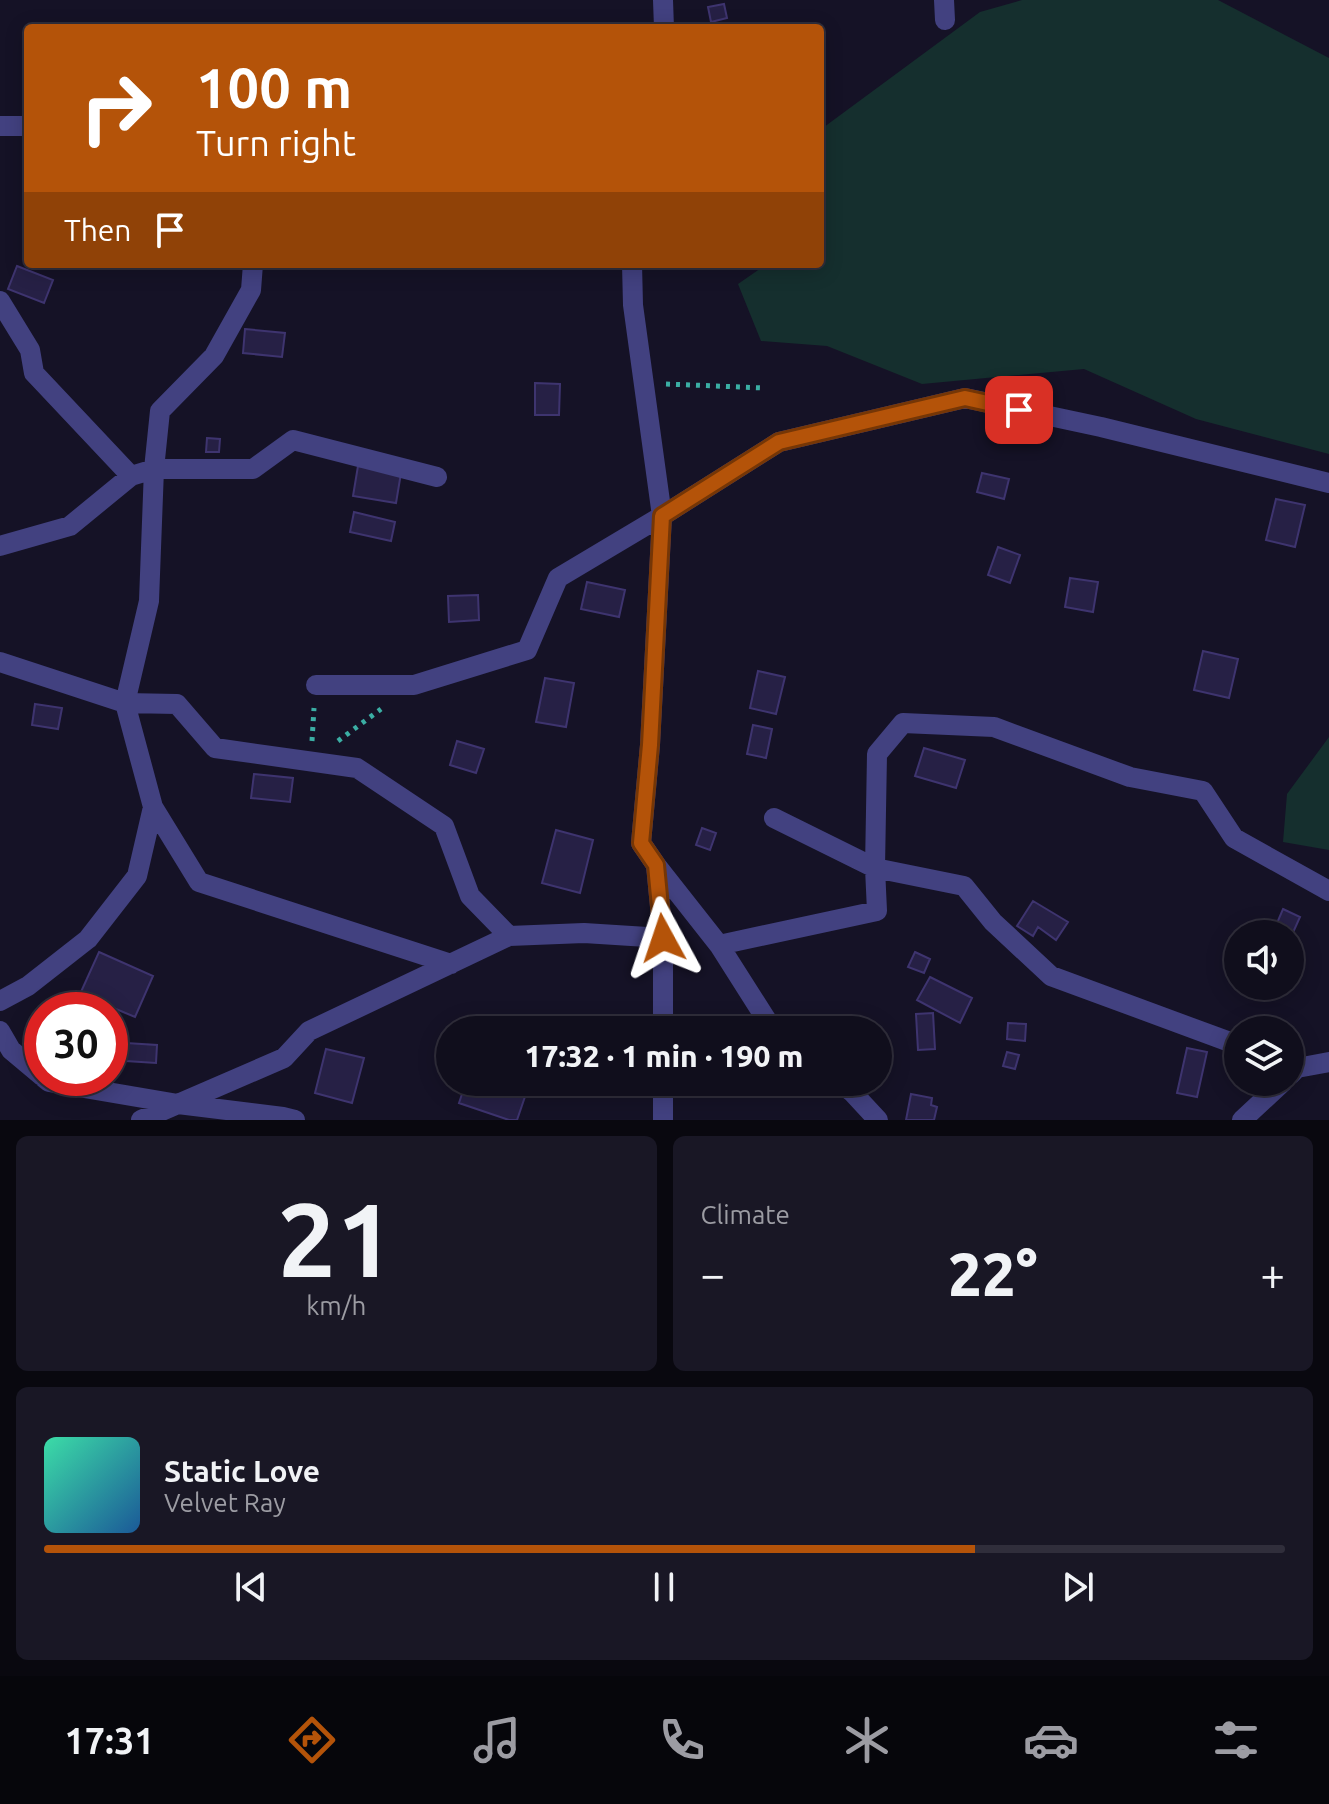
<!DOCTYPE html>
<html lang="en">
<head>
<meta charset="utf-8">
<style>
  :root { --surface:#100e1c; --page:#191725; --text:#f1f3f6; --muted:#9c9ca3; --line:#302e3b; --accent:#b45309 }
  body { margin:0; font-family:Ubuntu,sans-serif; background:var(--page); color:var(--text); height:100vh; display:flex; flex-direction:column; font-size:30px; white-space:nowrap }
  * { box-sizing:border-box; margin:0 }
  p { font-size:26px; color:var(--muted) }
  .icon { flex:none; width:44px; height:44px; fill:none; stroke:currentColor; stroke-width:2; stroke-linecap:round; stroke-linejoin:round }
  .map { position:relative; height:1120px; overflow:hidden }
  .drawer { display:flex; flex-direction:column; gap:16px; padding:16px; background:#09080f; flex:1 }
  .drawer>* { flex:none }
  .banner { position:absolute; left:24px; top:24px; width:800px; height:244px; border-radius:8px; box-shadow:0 4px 20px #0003,0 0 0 2px var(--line); background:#b45309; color:#fff; overflow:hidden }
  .tools { position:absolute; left:1224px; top:920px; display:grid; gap:16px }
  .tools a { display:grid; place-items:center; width:80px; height:80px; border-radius:50%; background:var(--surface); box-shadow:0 4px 20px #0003,0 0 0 2px var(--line); font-size:40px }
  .speed { position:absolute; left:24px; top:992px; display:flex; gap:16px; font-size:40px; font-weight:700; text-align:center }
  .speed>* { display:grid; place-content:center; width:104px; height:104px; border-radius:50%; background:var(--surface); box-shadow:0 4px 20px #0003,0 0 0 2px var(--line); line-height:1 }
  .speed .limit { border:12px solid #d22; background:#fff; color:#111 }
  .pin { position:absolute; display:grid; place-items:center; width:68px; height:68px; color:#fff; margin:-34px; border-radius:16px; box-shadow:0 4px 12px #0006 }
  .me { position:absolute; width:88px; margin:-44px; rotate:355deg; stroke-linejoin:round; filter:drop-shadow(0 0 6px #0008) }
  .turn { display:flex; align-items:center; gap:28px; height:168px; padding:0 40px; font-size:36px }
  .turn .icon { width:104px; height:104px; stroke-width:2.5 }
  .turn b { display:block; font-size:56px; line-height:68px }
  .then { display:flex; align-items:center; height:76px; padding:0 40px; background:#0003; gap:16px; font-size:30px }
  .big { font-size:60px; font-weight:800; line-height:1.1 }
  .drawer .tile { flex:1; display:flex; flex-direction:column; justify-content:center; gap:12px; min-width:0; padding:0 28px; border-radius:12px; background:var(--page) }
  .drawer .dial { align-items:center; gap:0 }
  .dial b { font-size:104px; line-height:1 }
  .song { display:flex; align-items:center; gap:24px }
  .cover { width:96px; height:96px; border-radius:12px; background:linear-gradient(135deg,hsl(160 70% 55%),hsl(210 70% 35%)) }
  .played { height:8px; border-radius:4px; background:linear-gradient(90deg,var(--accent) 75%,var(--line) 75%) }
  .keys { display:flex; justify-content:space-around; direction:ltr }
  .heat { display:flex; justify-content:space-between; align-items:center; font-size:44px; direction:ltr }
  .drawer .tiles { flex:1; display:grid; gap:16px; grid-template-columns:1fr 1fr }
  .tile:last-child { grid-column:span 2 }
  .trip { position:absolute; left:436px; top:1016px; width:456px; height:80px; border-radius:40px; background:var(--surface); box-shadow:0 4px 20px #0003,0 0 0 2px var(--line); font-weight:800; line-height:80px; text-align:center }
  .tab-bar { display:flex; height:128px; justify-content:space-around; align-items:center; background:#06060b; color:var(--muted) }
  .tab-bar .icon { width:56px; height:56px }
  .tab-bar .on { color:var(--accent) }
  .tab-bar b { font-size:36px; color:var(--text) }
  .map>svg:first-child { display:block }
  .green { fill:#152f2e }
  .building { fill:#262045; stroke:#3e346f; stroke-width:2 }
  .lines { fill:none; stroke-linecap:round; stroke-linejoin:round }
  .path { stroke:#3baea4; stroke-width:5; stroke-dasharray:4 6; stroke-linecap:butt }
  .minor { stroke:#424180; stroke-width:20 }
  .route-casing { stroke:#753606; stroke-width:20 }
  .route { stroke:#b45309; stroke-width:14 }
</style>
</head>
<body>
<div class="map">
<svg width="1329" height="1120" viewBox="0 0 1329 1120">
  <rect width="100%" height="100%" fill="#151226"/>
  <path class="green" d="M 1022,0 L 1218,0 L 1329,58 L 1329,454 L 1196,419 L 1084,369 L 922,384 L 827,346 L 761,341 L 738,284 L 767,264 L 820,264 L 820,130 L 980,12 Z
    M 1329,737 L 1329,850 L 1283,842 L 1287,794 Z"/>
  <path class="building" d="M 724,4 L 727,18 L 711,22 L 708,7 Z
    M 17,266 L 53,280 L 44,303 L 8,289 Z
    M 245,329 L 285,333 L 282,357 L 243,353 Z
    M 535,383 L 560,384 L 559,415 L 535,415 Z
    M 207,438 L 220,439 L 219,452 L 206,452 Z
    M 358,466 L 401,473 L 396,503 L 353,496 Z
    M 982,473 L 1009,479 L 1004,499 L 977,492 Z
    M 1276,499 L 1305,505 L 1295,547 L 1266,540 Z
    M 354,512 L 395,522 L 391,541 L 350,532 Z
    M 998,547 L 1020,555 L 1010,583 L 988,575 Z
    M 1070,578 L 1098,582 L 1093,612 L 1065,607 Z
    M 587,582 L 625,590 L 619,617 L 581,609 Z
    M 478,595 L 479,620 L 449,622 L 448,596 Z
    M 1203,651 L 1238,659 L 1229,698 L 1194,690 Z
    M 758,671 L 785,677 L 776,714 L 750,708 Z
    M 545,678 L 574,683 L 566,727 L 536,722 Z
    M 35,704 L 62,708 L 58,729 L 32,725 Z
    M 753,725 L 772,729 L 766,758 L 747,754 Z
    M 457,741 L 484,749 L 476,773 L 450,765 Z
    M 924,748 L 965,760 L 956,788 L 915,776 Z
    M 254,774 L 293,778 L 290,802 L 251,798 Z
    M 702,828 L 716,833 L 710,850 L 696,845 Z
    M 556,830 L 593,840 L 580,893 L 542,883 Z
    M 1033,901 L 1068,922 L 1056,940 L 1038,927 L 1033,936 L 1017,926 Z
    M 1283,909 L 1300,917 L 1291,937 L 1290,934 L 1284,934 L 1274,930 Z
    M 99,952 L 153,976 L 135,1017 L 80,994 Z
    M 915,952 L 930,959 L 924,973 L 908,967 Z
    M 930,977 L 972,998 L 960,1023 L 917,1000 Z
    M 933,1013 L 935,1049 L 918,1050 L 916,1014 Z
    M 1008,1023 L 1026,1024 L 1025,1041 L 1007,1039 Z
    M 126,1043 L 157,1045 L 156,1063 L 126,1061 Z
    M 1187,1048 L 1207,1052 L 1197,1097 L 1177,1093 Z
    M 326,1049 L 364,1058 L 352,1103 L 315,1093 Z
    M 1007,1052 L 1019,1055 L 1015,1069 L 1003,1066 Z
    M 466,1082 L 530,1082 L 517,1120 L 509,1120 L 459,1103 Z
    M 911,1094 L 932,1098 L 931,1105 L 937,1107 L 934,1120 L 906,1120 Z"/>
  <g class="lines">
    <path class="path" d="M 666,384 L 765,388
      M 312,741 L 314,708
      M 338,741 L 381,709"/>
    <path class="minor" d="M 663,0 L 664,28
      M 944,0 L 945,20
      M 0,126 L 28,126
      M 253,264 L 251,290 L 214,356 L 160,411 L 154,469 L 149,601 L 125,703 L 177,704 L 215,748 L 357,768 L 444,826 L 470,896 L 509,936
      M 0,301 L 30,350 L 34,373 L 131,476
      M 0,546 L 70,526 L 131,476 L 154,469 L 253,469 L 293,440 L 437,477
      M 0,662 L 125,703 L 153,807 L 137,876 L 88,939 L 28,986 L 0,1001
      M 316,685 L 414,685 L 527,650 L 558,578 L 662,516 L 633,305 L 632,264
      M 153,807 L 199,882 L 451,964
      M 774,818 L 875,868 L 964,886 L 993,922 L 1051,976 L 1238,1045
      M 656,865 L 641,843 L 650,745 L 662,516 L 779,442 L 965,398 L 1101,427 L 1329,483
      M 719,945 L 877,911 L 875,868 L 877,754 L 903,723 L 994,727 L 1130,777 L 1203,791 L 1234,838 L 1329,891
      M 663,1030 L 663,938 L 656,865 L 719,945 L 773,1030
      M 0,1031 L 11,1050 L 42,1076
      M 1290,1075 L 1297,1068 L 1329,1062
      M 44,1078 L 49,1082 L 178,1104 L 283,1117 L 295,1120
      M 839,1082 L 852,1092 L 878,1120
      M 141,1120 L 284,1058 L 309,1031 L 509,936 L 584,933 L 663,938
      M 663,1120 L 663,1082
      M 1242,1120 L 1283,1082"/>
  </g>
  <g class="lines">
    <g class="route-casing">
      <path id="route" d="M 663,938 L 656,865 L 641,843 L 650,745 L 662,516 L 779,442 L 965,398 L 1019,410"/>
    </g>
    <use href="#route" class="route"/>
  </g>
</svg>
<div class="tools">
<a><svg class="icon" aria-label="sound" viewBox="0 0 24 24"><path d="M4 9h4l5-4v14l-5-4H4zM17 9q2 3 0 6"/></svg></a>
<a><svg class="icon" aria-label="layers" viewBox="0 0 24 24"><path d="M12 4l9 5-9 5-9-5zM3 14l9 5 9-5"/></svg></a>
</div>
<div class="speed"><div class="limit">30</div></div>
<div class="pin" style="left:1019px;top:410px;background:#d93025"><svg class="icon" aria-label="arrive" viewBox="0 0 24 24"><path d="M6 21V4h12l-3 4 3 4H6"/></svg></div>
<svg class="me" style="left:663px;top:938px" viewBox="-20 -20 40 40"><path d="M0-17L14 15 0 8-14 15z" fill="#b45309" stroke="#fff" stroke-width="4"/></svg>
<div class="trip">17:32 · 1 min · 190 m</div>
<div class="banner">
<div class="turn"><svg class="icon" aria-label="right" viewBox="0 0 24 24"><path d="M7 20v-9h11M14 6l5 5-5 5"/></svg><div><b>100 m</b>Turn right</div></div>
<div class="then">Then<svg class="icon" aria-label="arrive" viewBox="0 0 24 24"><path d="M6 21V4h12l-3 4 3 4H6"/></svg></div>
</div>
</div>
<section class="drawer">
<div class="tiles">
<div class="tile dial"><b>21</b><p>km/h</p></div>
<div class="tile"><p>Climate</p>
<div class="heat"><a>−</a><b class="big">22°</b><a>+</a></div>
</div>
<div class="tile">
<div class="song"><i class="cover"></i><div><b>Static Love</b><p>Velvet Ray</p></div></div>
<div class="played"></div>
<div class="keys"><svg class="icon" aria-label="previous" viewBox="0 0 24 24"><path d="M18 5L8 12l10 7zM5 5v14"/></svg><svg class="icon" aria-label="pause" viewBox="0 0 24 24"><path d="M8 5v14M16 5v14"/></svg><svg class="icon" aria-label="next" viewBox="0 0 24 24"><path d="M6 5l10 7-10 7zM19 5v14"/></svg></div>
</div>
</div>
</section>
<nav class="tab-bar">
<b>17:31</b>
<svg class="icon on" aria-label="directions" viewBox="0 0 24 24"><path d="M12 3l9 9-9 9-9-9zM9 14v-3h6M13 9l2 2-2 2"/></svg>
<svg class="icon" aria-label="music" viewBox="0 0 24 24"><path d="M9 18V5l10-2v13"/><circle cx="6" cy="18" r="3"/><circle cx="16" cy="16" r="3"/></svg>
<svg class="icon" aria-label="phone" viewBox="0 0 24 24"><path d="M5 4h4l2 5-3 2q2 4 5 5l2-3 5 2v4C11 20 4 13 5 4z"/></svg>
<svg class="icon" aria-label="climate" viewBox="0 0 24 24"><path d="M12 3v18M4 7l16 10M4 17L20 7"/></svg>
<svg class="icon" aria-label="car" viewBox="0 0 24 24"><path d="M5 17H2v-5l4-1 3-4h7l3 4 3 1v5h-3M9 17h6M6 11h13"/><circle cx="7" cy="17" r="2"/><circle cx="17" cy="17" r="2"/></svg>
<svg class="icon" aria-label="filters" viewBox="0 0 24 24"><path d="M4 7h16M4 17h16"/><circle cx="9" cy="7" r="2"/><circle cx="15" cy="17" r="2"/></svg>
</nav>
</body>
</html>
